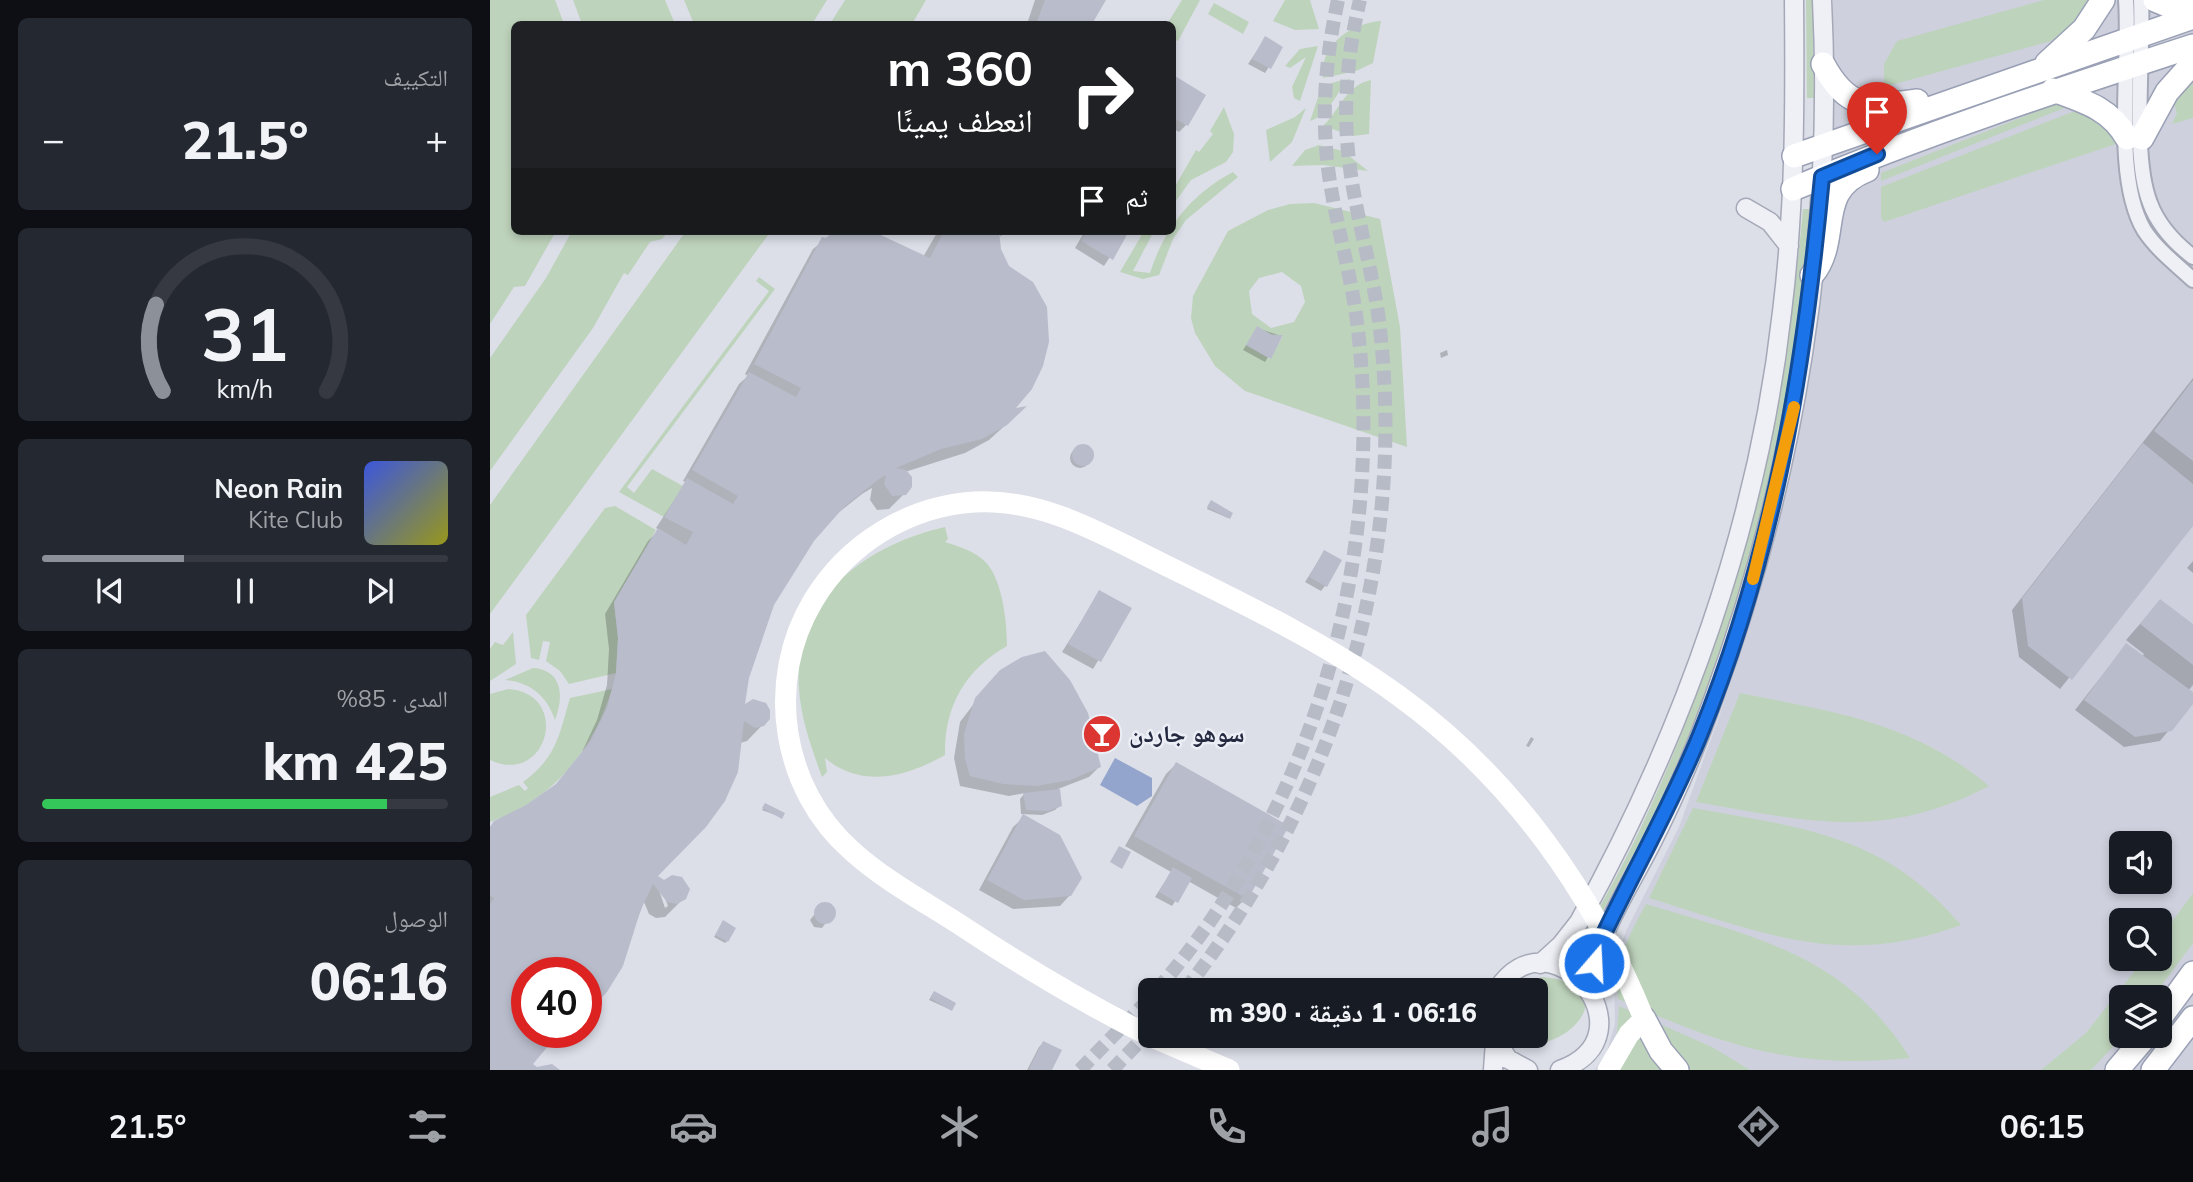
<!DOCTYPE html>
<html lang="ar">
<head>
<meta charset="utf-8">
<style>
  :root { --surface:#171b24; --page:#242831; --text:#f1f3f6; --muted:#9ea1a6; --line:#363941; --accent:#8c9099 }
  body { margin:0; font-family:Mulish,"Noto Naskh Arabic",sans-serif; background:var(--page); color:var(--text); direction:rtl; height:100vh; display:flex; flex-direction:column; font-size:26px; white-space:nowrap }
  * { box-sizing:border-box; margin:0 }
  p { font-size:23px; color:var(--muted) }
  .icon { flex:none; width:38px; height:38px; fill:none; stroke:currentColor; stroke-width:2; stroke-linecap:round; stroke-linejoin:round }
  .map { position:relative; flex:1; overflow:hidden; direction:ltr }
  .drawer { display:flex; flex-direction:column; gap:18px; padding:18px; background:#0d0f14; width:490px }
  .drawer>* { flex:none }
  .top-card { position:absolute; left:21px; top:21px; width:665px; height:214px; border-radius:10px; box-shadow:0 4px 10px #0003; direction:rtl; background:#202124; color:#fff; overflow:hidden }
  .controls { position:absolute; left:1619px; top:831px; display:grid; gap:14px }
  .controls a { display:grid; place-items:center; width:63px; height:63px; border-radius:10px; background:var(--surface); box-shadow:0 4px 10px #0003; font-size:35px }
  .speed { position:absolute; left:21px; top:957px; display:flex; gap:14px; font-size:35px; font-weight:700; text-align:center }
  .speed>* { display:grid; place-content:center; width:91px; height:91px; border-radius:50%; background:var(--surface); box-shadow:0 4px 10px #0003; line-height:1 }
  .speed .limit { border:10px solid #d22; background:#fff; color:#111 }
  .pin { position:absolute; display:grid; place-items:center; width:60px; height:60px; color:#fff; margin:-72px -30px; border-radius:50% 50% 50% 0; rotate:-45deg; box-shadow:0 0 7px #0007 }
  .pin .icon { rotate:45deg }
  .me { position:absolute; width:77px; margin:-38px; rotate:19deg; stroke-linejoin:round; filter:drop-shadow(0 0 5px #0008) }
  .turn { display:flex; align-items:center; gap:24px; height:147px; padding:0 28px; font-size:32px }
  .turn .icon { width:91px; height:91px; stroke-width:2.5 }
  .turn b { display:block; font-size:49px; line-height:60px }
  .then { display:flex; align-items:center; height:66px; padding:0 28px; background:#0003; gap:14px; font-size:26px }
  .big { font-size:52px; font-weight:800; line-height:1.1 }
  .drawer .widget { flex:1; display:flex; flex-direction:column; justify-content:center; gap:10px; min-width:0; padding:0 24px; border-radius:10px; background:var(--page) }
  .drawer .dial { align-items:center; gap:0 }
  .dial svg { height:182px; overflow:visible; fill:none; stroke:var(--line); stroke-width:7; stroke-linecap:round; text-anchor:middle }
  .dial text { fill:var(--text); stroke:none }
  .song { display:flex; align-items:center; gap:21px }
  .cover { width:84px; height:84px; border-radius:10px; background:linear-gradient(135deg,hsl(230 70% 55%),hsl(60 70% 35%)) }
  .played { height:7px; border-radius:4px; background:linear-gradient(90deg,var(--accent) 35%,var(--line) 35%) }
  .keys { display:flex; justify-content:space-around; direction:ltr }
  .heat { display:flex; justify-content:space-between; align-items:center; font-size:38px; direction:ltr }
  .charge { height:10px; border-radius:5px; background:linear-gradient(90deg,#34c759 85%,var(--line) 0) }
  .trip { position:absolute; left:648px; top:978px; width:410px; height:70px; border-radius:10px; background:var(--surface); box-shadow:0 4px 10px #0003; font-weight:800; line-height:70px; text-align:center; direction:rtl }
  .dock { display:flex; height:112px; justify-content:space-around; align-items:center; background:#090b0e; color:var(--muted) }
  .dock .icon { width:49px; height:49px }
  .dock .active { color:var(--accent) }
  .dock b { font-size:32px; color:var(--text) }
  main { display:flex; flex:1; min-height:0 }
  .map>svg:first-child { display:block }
  .built { fill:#ced1dd; fill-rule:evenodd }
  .green { fill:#bed3bc; fill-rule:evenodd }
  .water { fill:#93a5cc }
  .shadow { fill:#0003; fill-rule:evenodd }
  .building { fill:#b9bccb }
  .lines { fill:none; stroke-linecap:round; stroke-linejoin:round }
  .minor-tunnel { stroke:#b7bbc6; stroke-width:14; stroke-dasharray:14 7; stroke-linecap:butt }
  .minor-casing { stroke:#a5a8b6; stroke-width:18 }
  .tertiary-casing { stroke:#a5a8b6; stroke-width:21 }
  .primary-casing { stroke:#9aa0b5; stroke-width:26 }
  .minor { stroke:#eff0f6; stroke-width:14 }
  .tertiary { stroke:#eff0f6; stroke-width:18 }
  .secondary { stroke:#fff; stroke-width:21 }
  .primary { stroke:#fff; stroke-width:23 }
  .secondary-bridge { stroke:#fff; stroke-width:21 }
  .route-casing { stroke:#114b97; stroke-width:18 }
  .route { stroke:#1a73e8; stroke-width:12 }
  .slow { stroke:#f59e0b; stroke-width:12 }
  .labels { text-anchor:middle; stroke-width:5; stroke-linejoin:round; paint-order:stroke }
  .poi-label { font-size:24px; font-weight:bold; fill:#242940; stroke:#ebeef5; text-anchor:start }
</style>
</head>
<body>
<main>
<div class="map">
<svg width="1703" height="1070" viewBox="0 0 1703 1070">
  <rect width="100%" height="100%" fill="#dcdfe8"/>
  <path class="built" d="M 1343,0 L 1703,0 L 1703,1070 L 1105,1070 L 1116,1054 L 1125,1024 L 1124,962 L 1137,929 L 1189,827 L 1229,717 L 1269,597 L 1301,466 L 1323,346 L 1337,233 ZM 1631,844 L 1670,844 L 1670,882 L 1631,882 ZM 1631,920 L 1670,920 L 1670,959 L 1631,959 ZM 1631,998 L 1670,998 L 1670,1036 L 1631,1036 Z"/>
  <path class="green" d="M 0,0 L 65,0 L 74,24 L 24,24 L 24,231 L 66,231 L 35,286 L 24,287 L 0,324 Z
    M 83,0 L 175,0 L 185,24 L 92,24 Z
    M 194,0 L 337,0 L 322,24 L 204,24 Z
    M 355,0 L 436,0 L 422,24 L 340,24 Z
    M 692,0 L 710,0 L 688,41 L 683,39 L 682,24 L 677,24 Z
    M 795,0 L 820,0 L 829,29 L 805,30 L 783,21 Z
    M 1316,0 L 1323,0 L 1324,98 L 1317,98 Z
    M 1554,0 L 1606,0 L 1570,36 L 1561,41 L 1394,87 L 1394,64 L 1407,41 Z
    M 724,3 L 759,22 L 753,34 L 718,14 Z
    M 891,21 L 883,63 L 866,71 L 833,78 C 829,45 861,23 891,21 Z
    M 828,46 L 810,101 L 804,98 L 802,87 L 816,57 L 800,68 L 795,66 L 810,49 Z
    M 1703,76 L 1703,118 L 1682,124 L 1687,113 L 1683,101 Z
    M 861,79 C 844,92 842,114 820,121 C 831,93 826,83 861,79 Z
    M 881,80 L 879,134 L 863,136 L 833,126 C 849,111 856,85 881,80 Z
    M 1563,105 L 1582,105 L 1391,181 L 1391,173 Z
    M 734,107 L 744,134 L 743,152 L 736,162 L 701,180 L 683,205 L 683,190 L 706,150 L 709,152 L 723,134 L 720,131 Z
    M 816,108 L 802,142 L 780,162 L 776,130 L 805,117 Z
    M 1590,109 L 1606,117 L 1629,143 L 1394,222 L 1391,218 L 1391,187 Z
    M 829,145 L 853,151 L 878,171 L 833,165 L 802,166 L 815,150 Z
    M 743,172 L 748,177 L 696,220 L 683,239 L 669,275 L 653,279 L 630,272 L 654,231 L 664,231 L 643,271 L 660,273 C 674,229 700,195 743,172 Z
    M 824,203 L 890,219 L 910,327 L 917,447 L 755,391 L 725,366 L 705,333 L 701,318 L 703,296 L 738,231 L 778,210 L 800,204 ZM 792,272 L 811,286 L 815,302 L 804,322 L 781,328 L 762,314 L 759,291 L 769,278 ZM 767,327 L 776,333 L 793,336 L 780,359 L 756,345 Z
    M 1313,209 L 1321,209 C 1307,389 1269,567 1199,734 C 1184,772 1167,810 1148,846 C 1128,883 1106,919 1092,960 L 1080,954 C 1121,894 1152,828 1180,762 C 1254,584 1296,400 1313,209 Z
    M 82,231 L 179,231 L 172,239 L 160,242 L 138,275 L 134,273 L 103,328 L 0,471 L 0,358 L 56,278 Z
    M 196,231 L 281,231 L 0,614 L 0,505 Z
    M 269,277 L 285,289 L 137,487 L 144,493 L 162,469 L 193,486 L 174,517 L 129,492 L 279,291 L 266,281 Z
    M 125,506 L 166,530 L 124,602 L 128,638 L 126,673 L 79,684 L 70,671 L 56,661 L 60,642 L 53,641 L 49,660 L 41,658 L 36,615 L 115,508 Z
    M 455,527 L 458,539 L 455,542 C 467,546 481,550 491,558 C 512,573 517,621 517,646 C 475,670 454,707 455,755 C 416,777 372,789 335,758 L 337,772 L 332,777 C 322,749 311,720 309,689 C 302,598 376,545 455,527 Z
    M 23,632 L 26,664 L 0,681 L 0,649 L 5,642 L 13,645 Z
    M 43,668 C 73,670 74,697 65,720 C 57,696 40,682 15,680 Z
    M 18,689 C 82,693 58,787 0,760 L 0,694 Z
    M 122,689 C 103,750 62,801 0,822 L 0,797 L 29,785 L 35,791 L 38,788 L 33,782 C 67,757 69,735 80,698 Z
    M 1250,693 C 1343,712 1423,722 1499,786 C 1392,842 1317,821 1206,802 Z
    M 1203,808 C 1313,828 1394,834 1471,925 C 1352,969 1273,933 1159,898 Z
    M 1703,893 L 1703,943 L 1663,997 L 1631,998 L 1633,1036 L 1601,1070 L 1551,1070 L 1596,1033 L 1654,959 L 1670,959 L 1670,938 Z
    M 1156,904 C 1266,938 1354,953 1420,1058 C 1302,1070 1233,1045 1128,999 C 1124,962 1139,935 1156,904 Z
    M 1053,977 C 1148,986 1061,1070 1017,1036 L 1045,1036 L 1045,990 L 1024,990 L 1034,982 Z
    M 1129,1006 L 1222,1047 L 1260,1070 L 1111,1070 L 1126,1043 Z"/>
  <path class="water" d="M 625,758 L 662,778 L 662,796 L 647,806 L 610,785 Z"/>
  <path class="shadow" d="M 545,0 L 613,0 L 600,24 L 537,24 Z
    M 775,39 L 791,48 L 775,73 L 758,64 Z
    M 682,82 L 696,125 L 689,132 L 682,128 Z
    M 346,231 L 378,231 L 433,257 L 448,231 L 516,231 L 511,236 L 507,234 L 520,421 L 499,440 L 475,453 L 415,472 L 415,493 L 399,509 L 387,510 L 380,500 L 382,488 L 372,494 L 343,517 L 322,540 L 283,604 L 257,678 L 253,707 L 278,719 L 257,741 L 250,743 L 166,876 L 191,901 L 175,917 L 166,918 L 159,914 L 154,902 L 124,978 L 96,973 L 37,973 L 37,1032 L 72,1032 L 40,1064 L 47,1069 L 57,1065 L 67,1070 L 0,1070 L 0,827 L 53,797 L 71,780 L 91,754 L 107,720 L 117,685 L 119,649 L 115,614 L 158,541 L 169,530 L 166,528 L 196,482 L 193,481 L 249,384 L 258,376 L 255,374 L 323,249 ZM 169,890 L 172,890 L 178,906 L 175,908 Z
    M 595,231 L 637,231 L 614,266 L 585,248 Z
    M 767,328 L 791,336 L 775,362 L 753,350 Z
    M 957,350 L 958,355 L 951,358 L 950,353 Z
    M 1703,378 L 1703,523 L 1570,689 L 1529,657 L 1522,610 Z
    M580 458a10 10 0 1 1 20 0a10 10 0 1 1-20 0Z
    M 719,504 L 741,513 L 738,518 L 717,509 Z
    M 834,552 L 835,586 L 831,591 L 815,582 Z
    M 1703,561 L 1703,573 L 1697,568 Z
    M 610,592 L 640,608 L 603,669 L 572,652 Z
    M 1670,601 L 1703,627 L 1703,685 L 1698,691 L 1703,694 L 1703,701 L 1670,741 L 1634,747 L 1585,710 L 1636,645 L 1652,657 L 1654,654 L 1636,640 Z
    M 502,680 L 609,767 L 599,777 L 568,789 L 570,805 L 565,810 L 552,815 L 531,814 L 530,799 L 535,793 L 519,796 L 470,786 L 464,758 L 470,722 Z
    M 1041,737 L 1044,739 L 1039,747 L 1036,746 Z
    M 686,764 L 797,826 L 756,898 L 746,908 L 698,881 L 682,906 L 665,897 L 681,872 L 635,846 L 676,774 Z
    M 274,807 L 291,817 L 272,810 Z
    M 534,817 L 580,895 L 570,906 L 523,909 L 489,890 L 523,827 Z
    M 332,905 L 340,906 L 344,912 L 332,928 L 324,927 L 320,920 Z
    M 232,924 L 237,941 L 235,943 L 224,937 Z
    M 442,995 L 461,1010 L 439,1000 Z
    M 553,1043 L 561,1070 L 537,1070 L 549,1047 Z"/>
  <path class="building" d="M 555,0 L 616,0 L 602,24 L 546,24 Z
    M 775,36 L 793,47 L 781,69 L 762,59 Z
    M 685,76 L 716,95 L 698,126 L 682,117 L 682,81 Z
    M 344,231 L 382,231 L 440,258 L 454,231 L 509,231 L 511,249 L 519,266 L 543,282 L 557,307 L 559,342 L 553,366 L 542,389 L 526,408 L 537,406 L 517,425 L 492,439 L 451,449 L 406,468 L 416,470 L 422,477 L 422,487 L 416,495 L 402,496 L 394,484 L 396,475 L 389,479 L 354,507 L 324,541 L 284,605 L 259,678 L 255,704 L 263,699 L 276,703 L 280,710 L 280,719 L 274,726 L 265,728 L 254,721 L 248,772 L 235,801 L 216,827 L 168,876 L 174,880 L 182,875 L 192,877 L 200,889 L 196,899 L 187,904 L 177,902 L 163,884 L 151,909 L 133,966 L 117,992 L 96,1014 L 96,973 L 37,973 L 37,1032 L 70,1032 L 43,1064 L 47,1067 L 62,1064 L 70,1070 L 0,1070 L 0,904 L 4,898 L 0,896 L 0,827 L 4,821 L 36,805 L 66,784 L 100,742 L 117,708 L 126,673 L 128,638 L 124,602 L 168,528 L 196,545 L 203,532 L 174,517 L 197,478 L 243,504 L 248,496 L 202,470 L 259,372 L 306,397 L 311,388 L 264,364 L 332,237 L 336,238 Z
    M 596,231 L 639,231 L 623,260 L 591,241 Z
    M 767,326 L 782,335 L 793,335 L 781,359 L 756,345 Z
    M 1703,380 L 1703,461 L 1664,431 Z
    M 1653,443 L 1703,484 L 1703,526 L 1582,680 L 1538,646 L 1532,598 Z
    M582 455a11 11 0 1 1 22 0a11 11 0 1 1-22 0Z
    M 721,500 L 743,513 L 740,519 L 717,507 Z
    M 834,550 L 852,560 L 837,587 L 819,577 Z
    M 609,590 L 642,608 L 611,662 L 578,644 Z
    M 1670,599 L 1703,624 L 1703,665 L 1650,624 Z
    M 1636,643 L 1703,692 L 1703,704 L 1682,731 L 1645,737 L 1594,700 Z
    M 555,651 L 580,680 L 598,713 L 611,767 L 580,780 L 547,786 L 513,784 L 480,776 L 475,759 L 474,734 L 485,698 L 510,670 L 532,657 Z
    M 686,762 L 799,826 L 758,899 L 644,836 Z
    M 570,789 L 572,806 L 558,811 L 536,810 L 533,793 Z
    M 275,803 L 295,813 L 292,819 L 272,808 Z
    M 533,814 L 570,835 L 592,878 L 581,896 L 534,900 L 497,880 Z
    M 629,846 L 641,852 L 632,869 L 620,862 Z
    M 683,867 L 702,878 L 688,903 L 669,892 Z
    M324 913a11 11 0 1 1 22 0a11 11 0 1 1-22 0Z
    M 233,920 L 246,928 L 238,942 L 225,935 Z
    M 444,991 L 466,1003 L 462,1011 L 440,998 Z
    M 553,1041 L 572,1050 L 562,1070 L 541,1070 L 539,1069 Z"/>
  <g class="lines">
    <path class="minor-tunnel" d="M 667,990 C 821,812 895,564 868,330 C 862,275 845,223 838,168 C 831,111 836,56 848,0
      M 695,990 C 842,803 917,568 890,329 C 884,274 867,222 860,168 C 852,112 857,55 870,0
      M 590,1070 L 660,998
      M 622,1070 L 660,1031"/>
    <g class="minor-casing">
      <path id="minor" d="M 1636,0 C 1641,64 1622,176 1654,230 C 1667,250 1686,264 1703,280
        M 1651,0 C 1654,55 1641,155 1660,203 C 1668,225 1685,243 1703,257"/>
    </g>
    <g class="tertiary-casing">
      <path id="tertiary" d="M 1256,208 L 1280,222 L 1299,246
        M 1050,964 L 1071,945 L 1089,922 C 1193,734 1268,526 1292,312 C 1305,208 1305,105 1304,0
        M 1007,990 C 1060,907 1167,1035 1070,1070
        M 1101,991 C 1104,937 1136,893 1160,846 C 1184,799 1205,750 1223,700 C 1305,478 1344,237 1332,0
        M 1003,1036 L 1018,1059 L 1038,1070
        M 1003,1070 L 1005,1042"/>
    </g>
    <g class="primary-casing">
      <path id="primary" d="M 1665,0 L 1684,8 L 1703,7
        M 1557,63 L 1594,29 L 1613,0
        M 1333,64 C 1358,111 1380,107 1427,101
        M 1563,90 C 1594,101 1621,109 1637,138
        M 1652,138 L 1677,92 L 1703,63
        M 1304,156 L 1703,17
        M 1303,189 C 1434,134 1568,90 1703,46
        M 1322,275 C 1352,239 1323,191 1377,170
        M 1670,1018 L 1703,973
        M 1154,1019 L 1171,1051 L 1187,1070
        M 1627,1070 L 1656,1036
        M 1663,1070 L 1703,1018"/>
    </g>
    <use href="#minor" class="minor"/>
    <use href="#tertiary" class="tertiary"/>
    <path class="secondary" d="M 660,1036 L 739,1070
      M 1118,1070 L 1139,1034 L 1154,1019"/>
    <use href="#primary" class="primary"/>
    <path class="secondary-bridge" d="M 660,1036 C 596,1004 534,967 475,928 C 437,903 395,881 362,851 C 291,789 275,681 323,601 C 357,544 418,506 485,502 C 554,498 617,537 677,566 C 756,605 838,644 909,696 C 1021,777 1103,892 1154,1019"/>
  </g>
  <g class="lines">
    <g class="route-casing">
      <path id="route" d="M 1104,963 L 1113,936 C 1145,868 1182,804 1210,735 C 1284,553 1314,371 1332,177 L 1387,154"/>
    </g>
    <use href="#route" class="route"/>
    <path class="slow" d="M 1263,579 L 1304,407"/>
  </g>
  <defs>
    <g id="bar-disc" transform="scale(2.0125)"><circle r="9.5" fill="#dc3632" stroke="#ebeef5"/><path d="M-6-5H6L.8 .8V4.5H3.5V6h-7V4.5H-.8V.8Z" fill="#fff"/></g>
  </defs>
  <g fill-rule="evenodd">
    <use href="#bar-disc" x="612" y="734"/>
  </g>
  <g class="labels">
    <g class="poi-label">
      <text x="639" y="742">سوهو جاردن</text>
    </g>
  </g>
</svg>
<div class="controls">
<a><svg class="icon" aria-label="sound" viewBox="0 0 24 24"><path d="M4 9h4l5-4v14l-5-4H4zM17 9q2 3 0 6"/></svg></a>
<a><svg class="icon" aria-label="search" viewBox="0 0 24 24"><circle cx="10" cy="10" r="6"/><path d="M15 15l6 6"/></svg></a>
<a><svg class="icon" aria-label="layers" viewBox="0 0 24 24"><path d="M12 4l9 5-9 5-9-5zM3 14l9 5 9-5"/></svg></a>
</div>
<div class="speed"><div class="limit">40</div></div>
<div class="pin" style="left:1387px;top:154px;background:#d93025"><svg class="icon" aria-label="arrive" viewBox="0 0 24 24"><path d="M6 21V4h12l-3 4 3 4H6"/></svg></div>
<svg class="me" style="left:1104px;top:963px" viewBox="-20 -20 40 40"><circle r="17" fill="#1a73e8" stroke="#fff" stroke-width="3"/><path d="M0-11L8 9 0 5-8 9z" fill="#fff"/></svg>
<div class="trip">06:16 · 1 دقيقة · 390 m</div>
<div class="top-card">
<div class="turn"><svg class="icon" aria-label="right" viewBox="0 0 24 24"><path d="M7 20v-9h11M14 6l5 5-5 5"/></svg><div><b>360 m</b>انعطف يمينًا</div></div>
<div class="then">ثم<svg class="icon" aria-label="arrive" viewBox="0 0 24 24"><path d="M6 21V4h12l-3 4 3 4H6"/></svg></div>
</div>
</div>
<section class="drawer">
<div class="widget"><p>التكييف</p>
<div class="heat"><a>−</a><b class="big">21.5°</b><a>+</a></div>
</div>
<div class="widget dial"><svg viewBox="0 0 100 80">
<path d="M14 69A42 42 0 1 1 86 69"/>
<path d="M14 69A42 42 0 0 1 11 31" stroke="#8c9099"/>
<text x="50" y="56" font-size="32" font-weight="700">31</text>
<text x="50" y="72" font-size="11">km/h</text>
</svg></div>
<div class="widget">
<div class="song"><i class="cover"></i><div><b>Neon Rain</b><p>Kite Club</p></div></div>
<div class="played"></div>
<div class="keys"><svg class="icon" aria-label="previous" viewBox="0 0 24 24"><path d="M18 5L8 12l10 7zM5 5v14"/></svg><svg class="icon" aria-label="pause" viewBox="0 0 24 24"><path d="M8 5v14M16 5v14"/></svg><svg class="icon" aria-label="next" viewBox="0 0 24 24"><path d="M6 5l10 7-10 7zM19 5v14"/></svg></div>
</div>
<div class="widget"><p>المدى · 85%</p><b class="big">425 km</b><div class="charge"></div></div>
<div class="widget"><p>الوصول</p><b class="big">06:16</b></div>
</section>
</main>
<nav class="dock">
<b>06:15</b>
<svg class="icon active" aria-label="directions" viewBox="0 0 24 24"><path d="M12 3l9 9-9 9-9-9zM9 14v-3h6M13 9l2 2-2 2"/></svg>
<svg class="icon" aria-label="music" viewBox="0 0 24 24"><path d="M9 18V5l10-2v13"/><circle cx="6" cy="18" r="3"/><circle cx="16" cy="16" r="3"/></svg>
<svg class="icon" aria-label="phone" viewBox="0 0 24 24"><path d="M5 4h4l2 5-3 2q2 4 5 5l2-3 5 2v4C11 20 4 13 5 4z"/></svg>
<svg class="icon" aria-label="climate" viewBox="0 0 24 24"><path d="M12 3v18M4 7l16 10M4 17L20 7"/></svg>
<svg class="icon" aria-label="car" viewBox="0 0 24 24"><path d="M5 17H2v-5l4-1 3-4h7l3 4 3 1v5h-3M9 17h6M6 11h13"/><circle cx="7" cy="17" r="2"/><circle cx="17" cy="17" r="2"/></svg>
<svg class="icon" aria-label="filters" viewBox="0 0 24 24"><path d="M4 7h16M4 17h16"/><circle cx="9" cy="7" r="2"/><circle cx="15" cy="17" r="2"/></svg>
<b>21.5°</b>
</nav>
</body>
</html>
